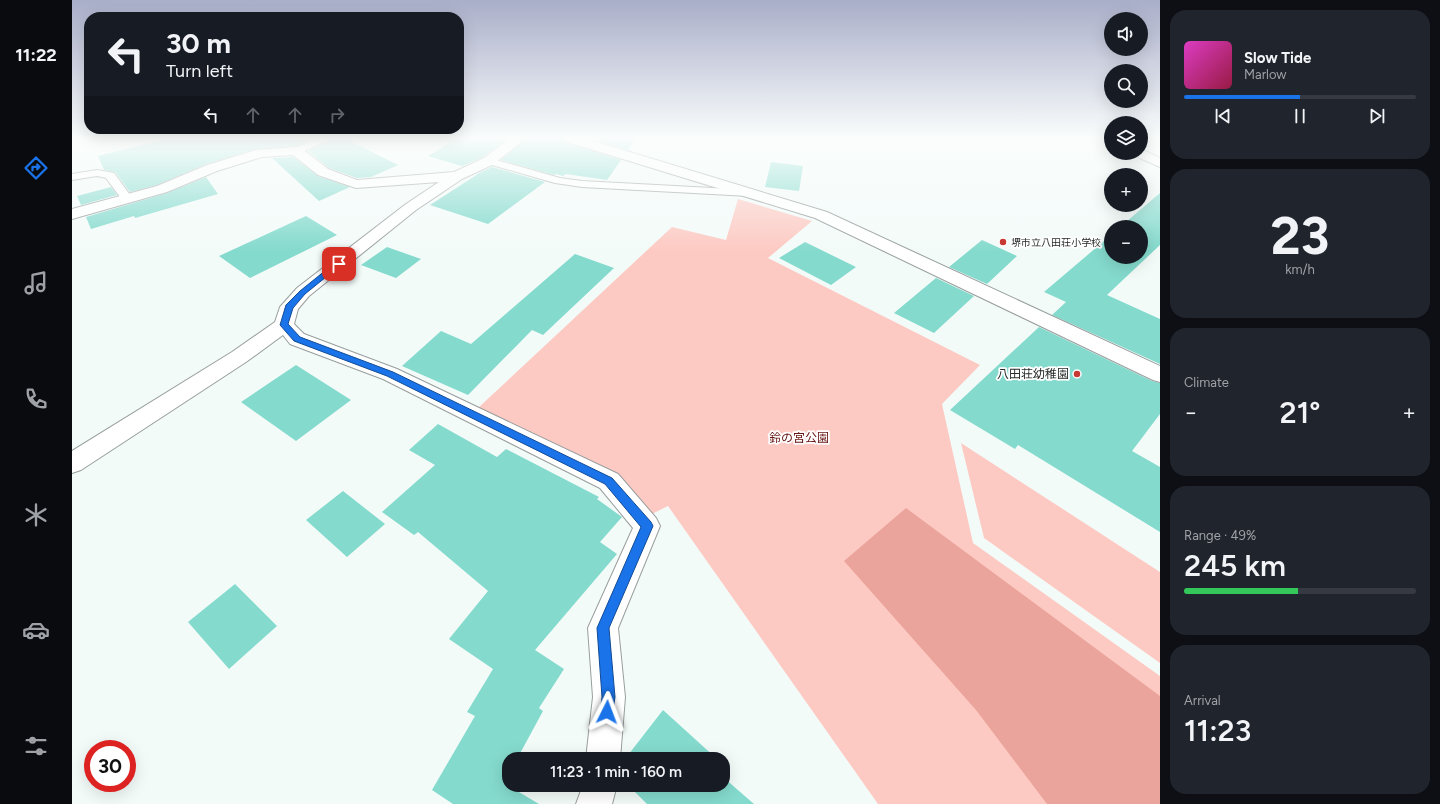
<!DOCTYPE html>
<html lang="en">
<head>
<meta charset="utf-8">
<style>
  :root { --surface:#171b24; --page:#20242c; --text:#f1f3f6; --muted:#9ea1a6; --line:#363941; --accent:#1a73e8 }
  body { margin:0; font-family:Figtree,"Noto Sans JP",sans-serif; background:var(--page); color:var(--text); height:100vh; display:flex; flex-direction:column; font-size:15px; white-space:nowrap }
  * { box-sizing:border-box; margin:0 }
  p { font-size:13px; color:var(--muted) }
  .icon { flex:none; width:22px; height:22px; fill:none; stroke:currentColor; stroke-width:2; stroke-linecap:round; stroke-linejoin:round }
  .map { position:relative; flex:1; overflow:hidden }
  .panel { display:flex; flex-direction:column; gap:10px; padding:10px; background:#0d0f14; width:280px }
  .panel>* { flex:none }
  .banner { position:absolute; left:12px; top:12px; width:380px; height:122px; border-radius:16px; box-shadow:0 4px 16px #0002; background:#171b24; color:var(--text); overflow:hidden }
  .buttons { position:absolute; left:1032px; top:12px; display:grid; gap:8px }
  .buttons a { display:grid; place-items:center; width:44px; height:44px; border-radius:50%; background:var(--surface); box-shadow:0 4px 16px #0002; font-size:20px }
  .speed { position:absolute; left:12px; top:740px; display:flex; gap:8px; font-size:20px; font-weight:700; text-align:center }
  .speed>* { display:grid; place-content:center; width:52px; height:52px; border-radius:50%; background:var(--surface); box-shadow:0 4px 16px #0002; line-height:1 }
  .speed .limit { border:6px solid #d22; background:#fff; color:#111 }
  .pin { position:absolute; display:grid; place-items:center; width:34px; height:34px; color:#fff; margin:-17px; border-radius:8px; box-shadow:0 2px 6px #0006 }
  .me { position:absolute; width:44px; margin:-22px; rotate:3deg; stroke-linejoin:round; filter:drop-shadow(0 0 3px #0008) }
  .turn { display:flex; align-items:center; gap:14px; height:84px; padding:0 16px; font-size:18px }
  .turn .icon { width:52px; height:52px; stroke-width:2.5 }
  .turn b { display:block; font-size:28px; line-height:34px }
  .lanes { display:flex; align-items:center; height:38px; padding:0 16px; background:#0003; justify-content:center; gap:20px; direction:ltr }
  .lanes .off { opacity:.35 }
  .big { font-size:30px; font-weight:600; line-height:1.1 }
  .panel .widget { flex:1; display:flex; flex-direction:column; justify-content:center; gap:6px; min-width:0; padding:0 14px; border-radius:16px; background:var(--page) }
  .panel .dial { align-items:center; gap:0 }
  .dial b { font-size:52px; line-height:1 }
  .song { display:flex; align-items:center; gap:12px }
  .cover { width:48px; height:48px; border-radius:6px; background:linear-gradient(135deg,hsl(310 70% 55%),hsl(340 70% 35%)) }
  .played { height:4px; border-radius:2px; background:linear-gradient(90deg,var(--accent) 50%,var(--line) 50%) }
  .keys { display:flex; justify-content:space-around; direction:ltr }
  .heat { display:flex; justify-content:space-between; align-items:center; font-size:22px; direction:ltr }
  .charge { height:6px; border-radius:3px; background:linear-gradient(90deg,#34c759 49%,var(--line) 0) }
  .trip { position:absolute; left:430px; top:752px; width:228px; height:40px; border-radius:16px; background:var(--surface); box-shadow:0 4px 16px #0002; font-weight:600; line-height:40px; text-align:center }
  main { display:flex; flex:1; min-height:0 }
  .tab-bar { display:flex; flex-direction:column; width:72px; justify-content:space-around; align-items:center; background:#090b0e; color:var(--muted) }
  .tab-bar .icon { width:28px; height:28px }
  .tab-bar .active { color:var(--accent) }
  .tab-bar b { font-size:18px; color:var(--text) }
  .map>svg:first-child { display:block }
  .green { fill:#fdcac3 }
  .water { fill:#eaa49b }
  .building { fill:#84dacd }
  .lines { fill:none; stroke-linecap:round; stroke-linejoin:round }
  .lane-casing { stroke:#979e9d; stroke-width:2 }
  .street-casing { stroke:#979e9d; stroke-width:2 }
  .secondary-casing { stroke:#979e9d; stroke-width:2 }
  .lane { fill:#fff; fill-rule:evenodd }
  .street { fill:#fff; fill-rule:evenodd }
  .secondary { fill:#fff; fill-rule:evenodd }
  .route { fill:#1a73e8; stroke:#114b97 }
  .poi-dot { fill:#c73932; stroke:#fff; stroke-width:1.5 }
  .labels { text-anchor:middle; stroke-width:3.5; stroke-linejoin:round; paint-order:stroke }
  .far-poi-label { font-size:10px; fill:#282b2a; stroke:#fff; text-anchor:start }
  .poi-label { font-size:12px; fill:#282b2a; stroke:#fff; text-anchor:end }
  .park-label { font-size:12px; fill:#671513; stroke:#fff }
</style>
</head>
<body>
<main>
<nav class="tab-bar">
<b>11:22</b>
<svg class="icon active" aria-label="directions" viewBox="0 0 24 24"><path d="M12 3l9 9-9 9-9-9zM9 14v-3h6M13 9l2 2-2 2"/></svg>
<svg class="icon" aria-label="music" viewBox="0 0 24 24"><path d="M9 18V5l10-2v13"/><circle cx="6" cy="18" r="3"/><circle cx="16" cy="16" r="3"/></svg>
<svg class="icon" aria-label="phone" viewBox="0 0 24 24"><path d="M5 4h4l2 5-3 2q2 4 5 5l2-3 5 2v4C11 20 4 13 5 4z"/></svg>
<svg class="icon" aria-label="climate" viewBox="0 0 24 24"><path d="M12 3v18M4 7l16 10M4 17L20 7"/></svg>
<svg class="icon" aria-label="car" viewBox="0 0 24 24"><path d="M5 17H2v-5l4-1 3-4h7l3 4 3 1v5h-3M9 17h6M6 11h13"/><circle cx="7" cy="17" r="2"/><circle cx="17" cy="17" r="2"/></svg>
<svg class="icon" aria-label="filters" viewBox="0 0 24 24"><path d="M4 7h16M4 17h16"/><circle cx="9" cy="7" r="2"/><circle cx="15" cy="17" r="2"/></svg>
</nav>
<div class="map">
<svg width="1088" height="804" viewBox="0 0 1088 804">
  <rect width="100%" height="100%" fill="#f3fbf9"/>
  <path class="green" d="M 666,199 L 740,221 L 696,258 L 908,365 L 870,404 L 901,543 L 1088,676 L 1088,804 L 806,804 L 596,506 L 578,515 L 406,408 L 600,227 L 654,240 Z
    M 889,443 L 1088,572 L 1088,663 L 912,538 Z"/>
  <path class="water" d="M 834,508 L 1088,696 L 1088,804 L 975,804 L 904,710 L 772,561 Z"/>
  <path class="building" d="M 99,138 L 241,138 L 224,146 L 184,149 L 134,164 L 85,185 L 58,192 L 43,172 L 32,170 L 26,156 Z
    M 262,138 L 272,138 L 326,165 L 299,177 L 285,178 L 257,168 L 236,151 Z
    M 386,138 L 436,138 L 411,157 L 390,166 L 356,156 Z
    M 455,138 L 490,138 L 492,142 L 549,160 L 535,180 L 494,174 L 491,176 L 484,174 L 482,175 L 429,160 Z
    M 518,138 L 564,138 L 556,150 Z
    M 221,157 L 246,176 L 278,187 L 247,201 L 200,158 Z
    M 699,162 L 731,166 L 727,191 L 693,187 Z
    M 420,167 L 473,182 L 416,224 L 358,205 L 409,172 Z
    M 134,177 L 146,194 L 63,218 L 62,216 L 19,229 L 14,217 L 95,193 Z
    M 39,187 L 45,195 L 9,205 L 5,196 Z
    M 1088,193 L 1088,245 L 1035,295 L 1088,319 L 1088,364 L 980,315 L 994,302 L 972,292 L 1039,235 L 1039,257 L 1069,257 L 1069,227 L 1048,227 Z
    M 234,216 L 265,235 L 178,278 L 147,256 Z
    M 910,240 L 945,256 L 915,284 L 877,267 Z
    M 733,242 L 784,267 L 759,285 L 707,258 Z
    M 315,247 L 349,259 L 324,278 L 289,265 Z
    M 503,254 L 542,268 L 471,335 L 460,330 L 396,395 L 330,366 L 369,331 L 399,344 Z
    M 864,278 L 902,296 L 862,333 L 822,313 Z
    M 967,327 L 1080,381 L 1088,383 L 1088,414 L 1060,451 L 1088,467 L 1088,532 L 946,445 L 943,449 L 878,410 Z
    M 224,365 L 279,400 L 224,441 L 169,402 Z
    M 366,424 L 425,457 L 434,449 L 527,497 L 525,499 L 550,517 L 528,542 L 545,554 L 463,650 L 492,669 L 467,708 L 471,711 L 445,759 L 437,759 L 437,774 L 432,783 L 467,804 L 381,804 L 360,790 L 403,716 L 395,712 L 421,669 L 377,639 L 416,591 L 346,532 L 342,535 L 310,512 L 363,465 L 337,450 Z
    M 271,491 L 313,524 L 275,557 L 234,520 Z
    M 163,584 L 205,626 L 157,669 L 116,622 Z
    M 591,710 L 645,759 L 553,759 Z
    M 651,777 L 682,804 L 575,804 L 556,785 L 651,785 Z"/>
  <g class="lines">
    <g class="lane-casing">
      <path id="lane" d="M 246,138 L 261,138 L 228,153 L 220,153 L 219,151 L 220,149 Z
        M 417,158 L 488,178 L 510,181 L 677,190 L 681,191 L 683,193 L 681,195 L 677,196 L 510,187 L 483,183 L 413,163 L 412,161 L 413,159 Z
        M 25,170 L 42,173 L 61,199 L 59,201 L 51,201 L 34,178 L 25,176 L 0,180 L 0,174 Z"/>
    </g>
    <g class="street-casing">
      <path id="street" d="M 439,138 L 454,138 L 422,164 L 390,179 L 344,210 L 237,296 L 226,309 L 222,324 L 232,334 L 325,369 L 546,474 L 584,518 L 588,526 L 546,628 L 553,697 L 548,759 L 514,759 L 521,697 L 516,628 L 561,528 L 528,488 L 311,379 L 218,344 L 211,335 L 174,362 L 9,470 L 0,473 L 0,451 L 160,352 L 203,322 L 208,307 L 225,288 L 334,204 L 367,182 L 284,188 L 246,175 L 221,155 L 190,157 L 145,171 L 95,192 L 0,219 L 0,209 L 85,186 L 135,165 L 184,150 L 224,147 L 229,148 L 256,169 L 285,180 L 382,172 L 412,158 Z
        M 491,138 L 512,138 L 755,212 L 1088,366 L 1088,382 L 1081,380 L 743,218 L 492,141 Z
        M 511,785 L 545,785 L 540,804 L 504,804 Z"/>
    </g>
    <g class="secondary-casing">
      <path id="secondary" d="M 1032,138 L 1039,138 L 1039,143 L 1034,142 Z
        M 1069,149 L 1088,158 L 1088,167 L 1063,156 L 1061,153 L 1069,153 Z"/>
    </g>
    <use href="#lane" class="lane"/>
    <use href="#street" class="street"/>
    <use href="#secondary" class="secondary"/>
  </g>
  <linearGradient id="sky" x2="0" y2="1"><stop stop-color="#a9aec9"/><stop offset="0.55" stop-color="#fafdfc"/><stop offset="1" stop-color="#fafdfc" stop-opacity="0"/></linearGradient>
  <rect width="1088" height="251" fill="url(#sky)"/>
  <path class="route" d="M 264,262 L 267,262 L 270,264 L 233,294 L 221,308 L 216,324 L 228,337 L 321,372 L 540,478 L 579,522 L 581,526 L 537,628 L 543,697 L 540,717 L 535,719 L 530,717 L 528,712 L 530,697 L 525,628 L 569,527 L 533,484 L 315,376 L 222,341 L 208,325 L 214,305 L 228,291 Z"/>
  <g class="poi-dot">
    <circle cx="931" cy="242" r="4"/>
    <circle cx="1005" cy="374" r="4"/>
  </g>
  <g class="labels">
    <g class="far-poi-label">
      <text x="939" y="246">堺市立八田荘小学校</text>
    </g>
    <g class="poi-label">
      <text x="997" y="378">八田荘幼稚園</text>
    </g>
    <g class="park-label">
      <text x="727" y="442">鈴の宮公園</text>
    </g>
  </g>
</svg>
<div class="buttons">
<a><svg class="icon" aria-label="sound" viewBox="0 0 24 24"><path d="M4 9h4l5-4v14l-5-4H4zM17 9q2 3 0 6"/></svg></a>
<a><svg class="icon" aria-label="search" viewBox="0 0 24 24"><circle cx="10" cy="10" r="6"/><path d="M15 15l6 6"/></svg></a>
<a><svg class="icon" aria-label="layers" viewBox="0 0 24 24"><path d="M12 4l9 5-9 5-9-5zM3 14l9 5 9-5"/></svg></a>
<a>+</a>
<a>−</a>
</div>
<div class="speed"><div class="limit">30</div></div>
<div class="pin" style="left:267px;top:264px;background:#d93025"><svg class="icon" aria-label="arrive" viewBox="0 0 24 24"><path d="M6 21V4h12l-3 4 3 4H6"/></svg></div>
<svg class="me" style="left:535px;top:712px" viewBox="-20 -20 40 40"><path d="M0-17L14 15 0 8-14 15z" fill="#1a73e8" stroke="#fff" stroke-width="4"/></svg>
<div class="trip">11:23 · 1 min · 160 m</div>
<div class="banner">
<div class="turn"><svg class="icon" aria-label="left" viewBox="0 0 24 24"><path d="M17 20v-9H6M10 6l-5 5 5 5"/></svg><div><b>30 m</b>Turn left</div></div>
<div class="lanes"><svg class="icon" aria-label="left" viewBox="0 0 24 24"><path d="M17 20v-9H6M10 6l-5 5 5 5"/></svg><svg class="icon off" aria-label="ahead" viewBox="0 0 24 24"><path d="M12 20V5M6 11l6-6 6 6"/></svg><svg class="icon off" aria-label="ahead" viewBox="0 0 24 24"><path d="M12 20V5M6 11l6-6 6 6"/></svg><svg class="icon off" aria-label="right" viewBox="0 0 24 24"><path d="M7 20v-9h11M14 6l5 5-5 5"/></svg></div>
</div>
</div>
<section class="panel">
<div class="widget">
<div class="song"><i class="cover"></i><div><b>Slow Tide</b><p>Marlow</p></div></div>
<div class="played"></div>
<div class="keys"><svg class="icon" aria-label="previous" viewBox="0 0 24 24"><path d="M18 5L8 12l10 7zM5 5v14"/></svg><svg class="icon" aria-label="pause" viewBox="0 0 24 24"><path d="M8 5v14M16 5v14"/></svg><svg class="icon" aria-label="next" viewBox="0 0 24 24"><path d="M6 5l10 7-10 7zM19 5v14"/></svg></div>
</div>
<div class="widget dial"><b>23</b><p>km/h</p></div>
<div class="widget"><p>Climate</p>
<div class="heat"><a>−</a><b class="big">21°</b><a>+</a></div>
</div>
<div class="widget"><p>Range · 49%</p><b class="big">245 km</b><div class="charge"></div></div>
<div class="widget"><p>Arrival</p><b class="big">11:23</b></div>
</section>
</main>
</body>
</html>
